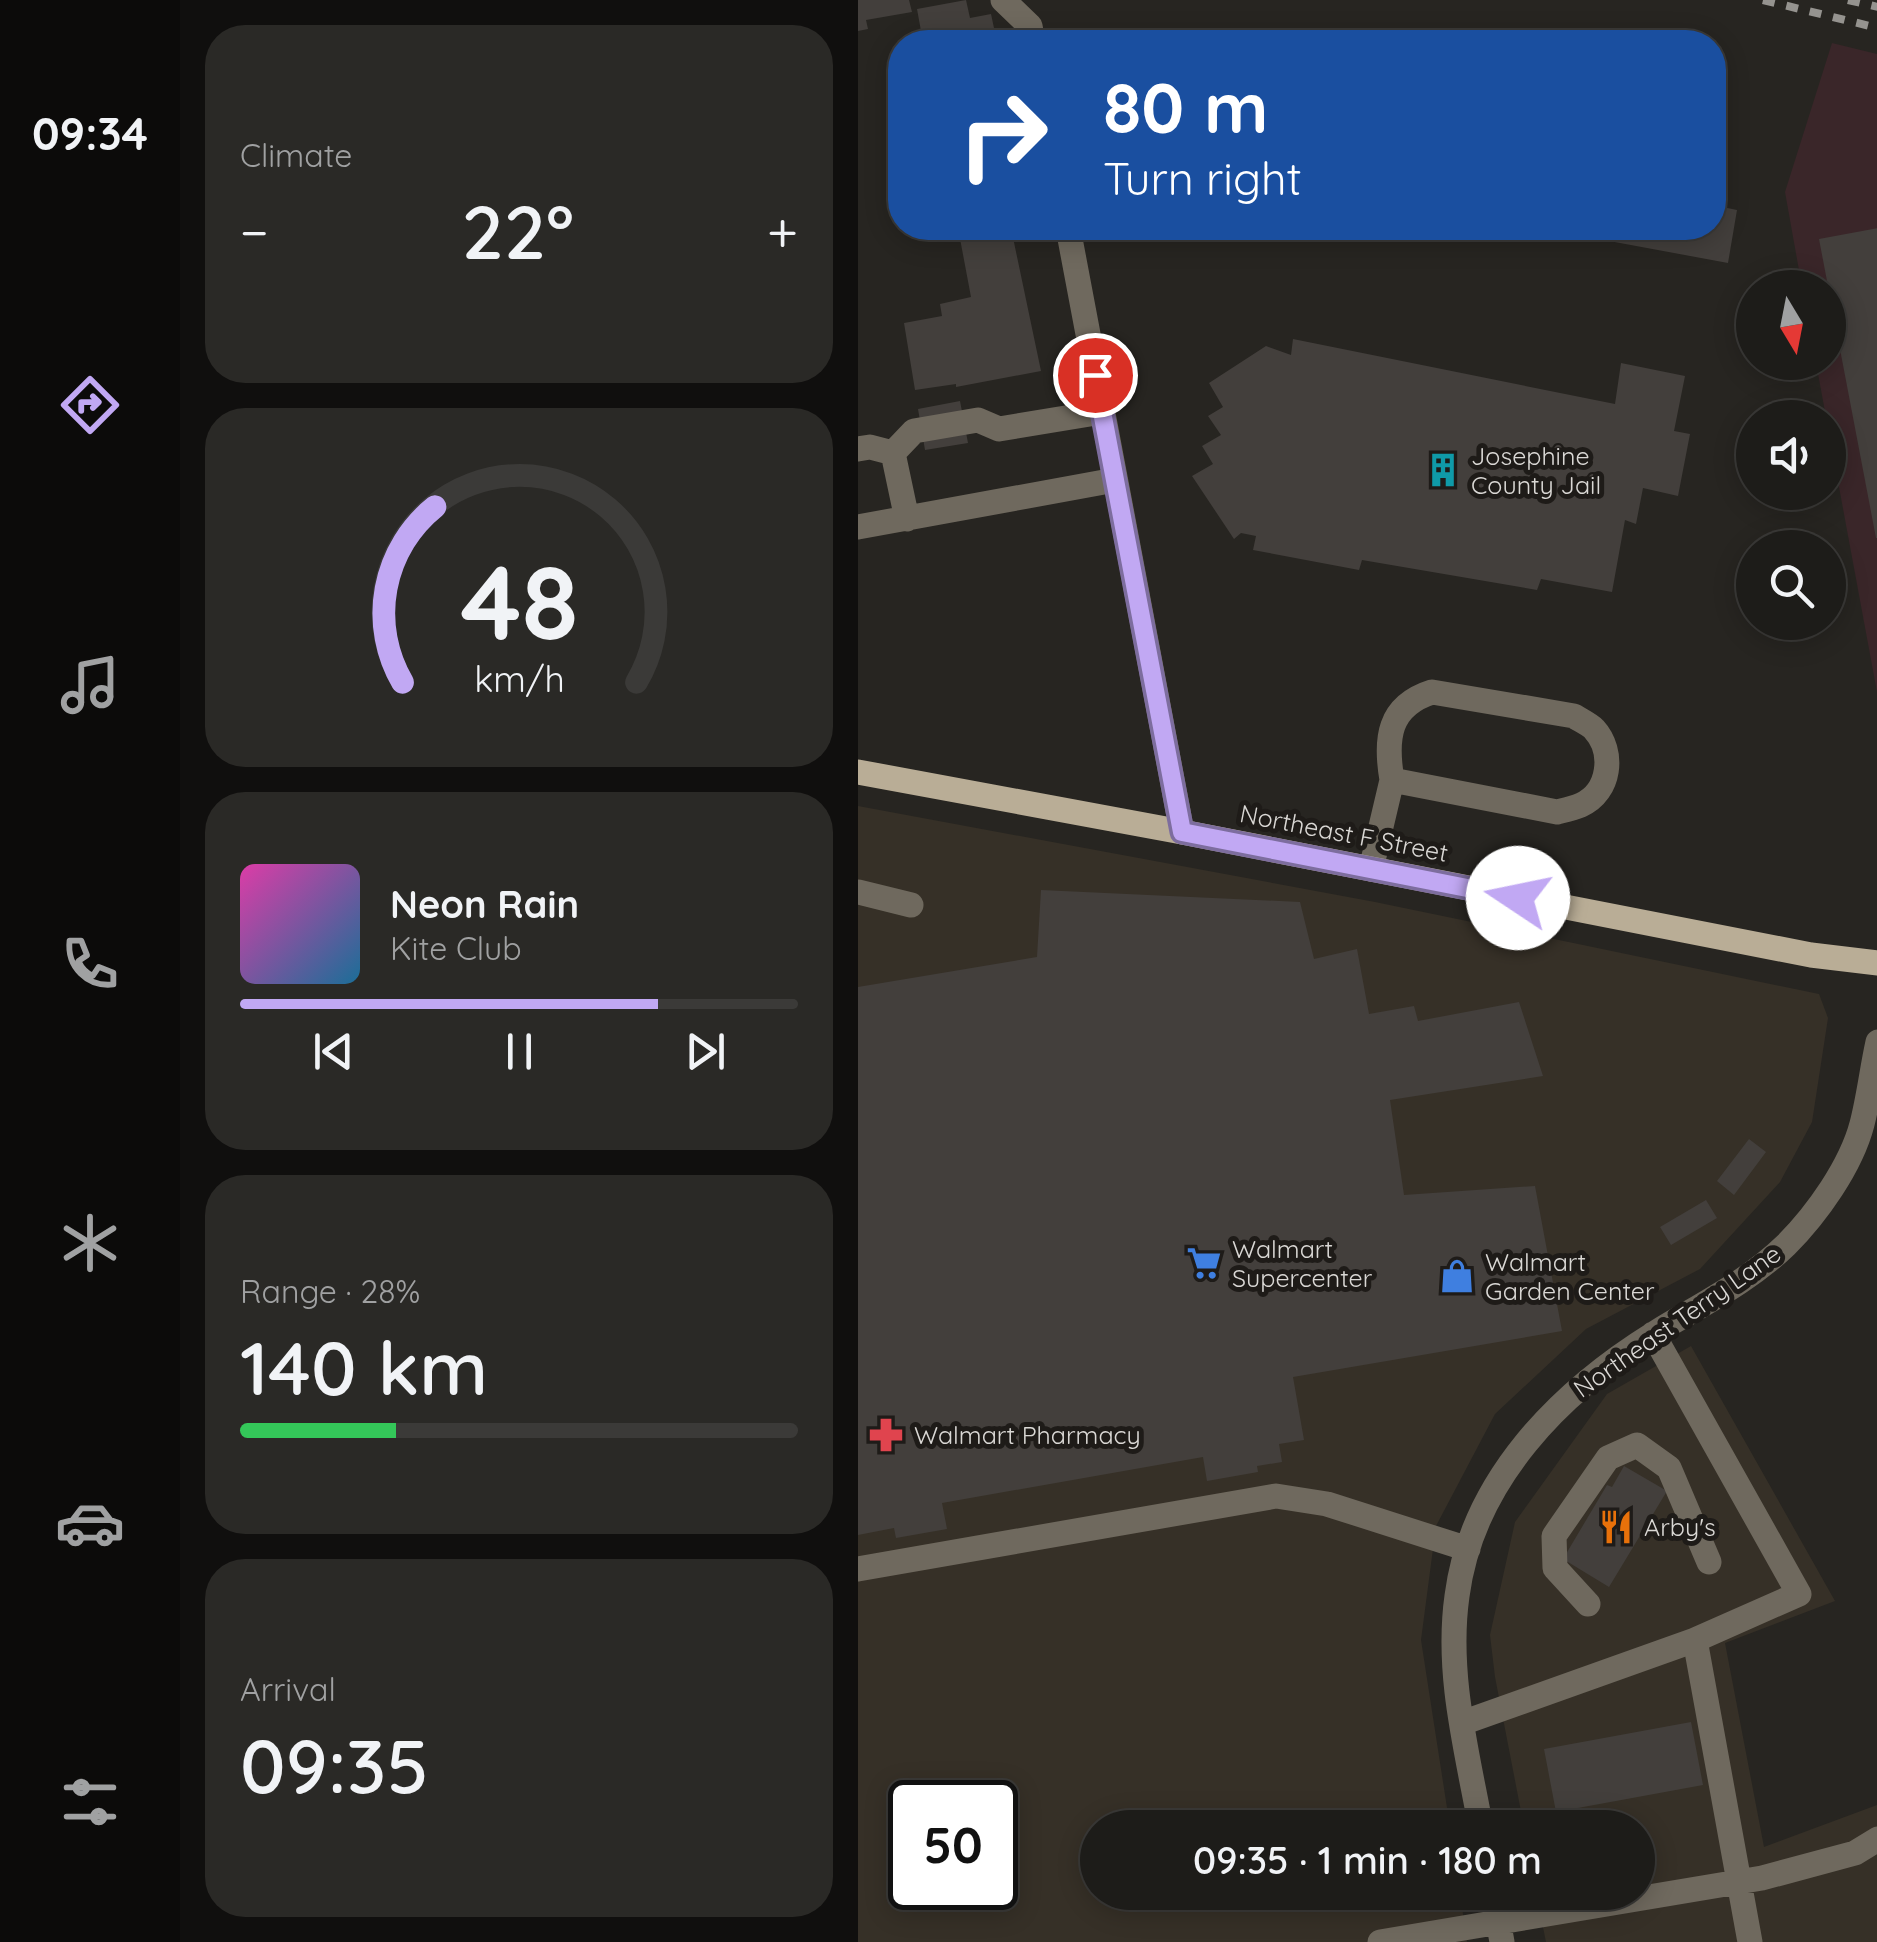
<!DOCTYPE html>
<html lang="en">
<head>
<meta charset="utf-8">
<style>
  :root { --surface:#1d1c19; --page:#2a2926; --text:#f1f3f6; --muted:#a0a1a2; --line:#3b3a38; --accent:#c1a8f3 }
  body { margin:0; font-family:Quicksand,sans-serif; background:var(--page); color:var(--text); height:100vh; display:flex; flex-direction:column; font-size:38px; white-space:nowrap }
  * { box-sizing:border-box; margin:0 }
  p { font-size:32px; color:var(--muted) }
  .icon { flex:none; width:55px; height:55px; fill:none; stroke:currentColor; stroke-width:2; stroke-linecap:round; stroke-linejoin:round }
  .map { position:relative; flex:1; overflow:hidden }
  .details { display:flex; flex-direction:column; gap:25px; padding:25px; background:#100f0e; width:678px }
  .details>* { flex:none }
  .banner { position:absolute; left:30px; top:30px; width:838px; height:210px; border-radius:40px; box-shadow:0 5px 25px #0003,0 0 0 2px var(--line); background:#1a4fa0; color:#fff; overflow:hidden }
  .needle { width:65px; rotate:170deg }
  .fabs { position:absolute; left:878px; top:270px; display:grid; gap:20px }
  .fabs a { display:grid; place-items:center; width:110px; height:110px; border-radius:50%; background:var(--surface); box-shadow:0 5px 25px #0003,0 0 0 2px var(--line); font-size:50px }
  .speed { position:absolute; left:30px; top:1780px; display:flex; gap:20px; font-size:50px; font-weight:700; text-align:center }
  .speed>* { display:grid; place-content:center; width:130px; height:130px; border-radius:50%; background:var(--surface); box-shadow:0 5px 25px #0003,0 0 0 2px var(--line); line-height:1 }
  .speed .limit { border:5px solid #111; border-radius:15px; background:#fff; color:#111 }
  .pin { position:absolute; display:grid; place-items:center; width:85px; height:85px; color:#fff; margin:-42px; border:5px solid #fff; border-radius:50%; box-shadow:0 2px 10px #0007 }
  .me { position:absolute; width:110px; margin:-55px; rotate:281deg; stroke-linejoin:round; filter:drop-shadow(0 0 8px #0008) }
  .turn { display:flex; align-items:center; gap:35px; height:210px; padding:0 50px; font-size:45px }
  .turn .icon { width:130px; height:130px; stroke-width:2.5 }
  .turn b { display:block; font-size:70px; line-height:85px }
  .big { font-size:75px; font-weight:600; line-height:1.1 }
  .details .tile { flex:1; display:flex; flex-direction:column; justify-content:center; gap:15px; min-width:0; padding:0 35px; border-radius:40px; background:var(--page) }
  .details .dial { align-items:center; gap:0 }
  .dial svg { height:260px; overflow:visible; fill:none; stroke:var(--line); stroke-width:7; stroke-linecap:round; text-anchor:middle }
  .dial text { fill:var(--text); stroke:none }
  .song { display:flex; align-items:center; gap:30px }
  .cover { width:120px; height:120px; border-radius:15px; background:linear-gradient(135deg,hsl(320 70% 55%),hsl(200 70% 35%)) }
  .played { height:10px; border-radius:5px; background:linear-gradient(90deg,var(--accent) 75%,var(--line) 75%) }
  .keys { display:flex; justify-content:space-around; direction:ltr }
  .heat { display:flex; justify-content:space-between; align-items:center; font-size:55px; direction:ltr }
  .charge { height:15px; border-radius:8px; background:linear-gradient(90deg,#34c759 28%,var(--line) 0) }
  .trip { position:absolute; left:222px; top:1810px; width:575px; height:100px; border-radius:50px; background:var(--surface); box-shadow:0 5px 25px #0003,0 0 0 2px var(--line); font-weight:600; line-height:100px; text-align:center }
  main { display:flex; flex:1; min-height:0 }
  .dock { display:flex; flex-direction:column; width:180px; justify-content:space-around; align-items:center; background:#0c0b0a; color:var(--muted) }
  .dock .icon { width:70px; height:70px }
  .dock .on { color:var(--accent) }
  .dock b { font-size:45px; color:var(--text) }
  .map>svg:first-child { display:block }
  .built { fill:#363027; fill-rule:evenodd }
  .industrial { fill:#3a2629 }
  .building { fill:#433f3c }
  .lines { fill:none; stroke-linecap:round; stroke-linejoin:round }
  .minor { stroke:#6f695e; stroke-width:25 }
  .major { stroke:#b9ad96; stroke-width:25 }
  .rail { stroke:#95938f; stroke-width:8; stroke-dasharray:12 12; stroke-linecap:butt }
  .route-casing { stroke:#7d6d9e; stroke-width:25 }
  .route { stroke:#c1a8f3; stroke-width:18 }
  .labels { text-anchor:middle; stroke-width:10; stroke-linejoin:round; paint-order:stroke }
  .poi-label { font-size:25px; fill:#dad8d5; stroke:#1e1b18; text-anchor:start }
  .street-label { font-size:25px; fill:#dad8d5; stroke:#1e1b18 }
</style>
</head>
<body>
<main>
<nav class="dock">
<b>09:34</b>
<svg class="icon on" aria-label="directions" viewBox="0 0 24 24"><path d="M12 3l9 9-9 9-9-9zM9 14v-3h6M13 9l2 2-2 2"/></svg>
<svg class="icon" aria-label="music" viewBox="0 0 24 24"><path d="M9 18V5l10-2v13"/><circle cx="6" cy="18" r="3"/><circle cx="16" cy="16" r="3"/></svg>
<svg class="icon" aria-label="phone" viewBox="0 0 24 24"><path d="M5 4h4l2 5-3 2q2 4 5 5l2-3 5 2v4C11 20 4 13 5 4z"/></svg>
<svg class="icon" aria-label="climate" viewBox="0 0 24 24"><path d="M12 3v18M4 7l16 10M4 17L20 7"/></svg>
<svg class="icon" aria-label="car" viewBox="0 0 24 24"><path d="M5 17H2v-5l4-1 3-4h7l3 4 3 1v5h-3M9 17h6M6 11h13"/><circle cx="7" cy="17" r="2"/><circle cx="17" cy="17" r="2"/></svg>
<svg class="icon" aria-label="filters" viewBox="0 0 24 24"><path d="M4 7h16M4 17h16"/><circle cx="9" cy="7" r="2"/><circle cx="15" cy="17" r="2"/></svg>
</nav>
<section class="details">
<div class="tile"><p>Climate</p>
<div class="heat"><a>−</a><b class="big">22°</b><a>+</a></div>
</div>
<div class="tile dial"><svg viewBox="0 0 100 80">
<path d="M14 69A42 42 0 1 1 86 69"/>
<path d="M14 69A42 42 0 0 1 24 15" stroke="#c1a8f3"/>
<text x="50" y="56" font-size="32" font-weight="700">48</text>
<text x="50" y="72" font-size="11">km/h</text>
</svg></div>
<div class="tile">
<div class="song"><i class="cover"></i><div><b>Neon Rain</b><p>Kite Club</p></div></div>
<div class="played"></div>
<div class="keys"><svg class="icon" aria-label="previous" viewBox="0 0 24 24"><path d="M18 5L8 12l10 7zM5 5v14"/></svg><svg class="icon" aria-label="pause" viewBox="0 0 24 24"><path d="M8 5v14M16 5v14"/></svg><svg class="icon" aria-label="next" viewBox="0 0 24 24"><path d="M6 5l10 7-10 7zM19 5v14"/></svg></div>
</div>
<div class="tile"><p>Range · 28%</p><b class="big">140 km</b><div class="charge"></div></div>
<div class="tile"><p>Arrival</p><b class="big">09:35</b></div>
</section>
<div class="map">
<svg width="1020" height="1942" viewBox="0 0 1020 1942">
  <rect width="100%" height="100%" fill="#272521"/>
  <path class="built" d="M 0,806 L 517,902 L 961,994 L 970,1018 L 954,1122 L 922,1182 L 842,1269 L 728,1329 L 637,1414 L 578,1526 L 563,1640 L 592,1827 L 240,1828 L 240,1892 L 602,1893 L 609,1942 L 0,1942 ZM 52,1802 L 138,1802 L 138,1888 L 52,1888 Z
    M 833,1346 L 977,1601 L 867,1643 L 906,1847 L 1019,1805 L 1019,1942 L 688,1942 L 678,1893 L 780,1892 L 780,1828 L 666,1827 L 637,1677 L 632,1635 L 657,1522 L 749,1394 Z"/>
  <path class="industrial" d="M 974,43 L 1019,54 L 1019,692 L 958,363 L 970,362 L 970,288 L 944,287 L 927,192 Z"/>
  <path class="building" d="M 0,0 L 51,0 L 54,12 L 8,20 L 10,29 L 0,31 Z
    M 108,0 L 112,18 L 133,14 L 139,42 L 65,42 L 59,9 Z
    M 855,205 L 879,210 L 870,263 L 735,238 L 737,228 L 855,228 Z
    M 100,228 L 153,228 L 183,371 L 98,387 L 98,384 L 57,390 L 46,323 L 84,316 L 82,304 L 113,297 Z
    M 1020,228 L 1020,538 L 1018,538 L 961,239 Z
    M 435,339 L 757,404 L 763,363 L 827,376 L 816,431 L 832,434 L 820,496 L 785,488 L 778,524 L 767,520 L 754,592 L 683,579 L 679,590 L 504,560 L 501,570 L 395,550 L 398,536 L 383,533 L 376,539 L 334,476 L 355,464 L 344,446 L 363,435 L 350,416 L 365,407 L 351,383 L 408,346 L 433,355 Z
    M 102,401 L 110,443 L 67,450 L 60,409 Z
    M 183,890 L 442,902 L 456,959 L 499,949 L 511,1014 L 556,1006 L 560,1021 L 661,1002 L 685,1076 L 532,1100 L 546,1195 L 677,1186 L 704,1331 L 435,1377 L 446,1440 L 421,1444 L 424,1462 L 399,1466 L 400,1472 L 349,1481 L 345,1457 L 84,1503 L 89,1529 L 38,1538 L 36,1528 L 0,1535 L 0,987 L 179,957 Z
    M 891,1139 L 908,1152 L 876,1195 L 859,1181 Z
    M 848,1200 L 859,1218 L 813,1245 L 802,1227 Z
    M 766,1466 L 809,1491 L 751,1587 L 705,1559 L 749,1485 L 754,1487 Z
    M 833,1722 L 845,1785 L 698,1812 L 686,1749 Z"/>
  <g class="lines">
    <path class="minor" d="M 145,0 L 172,26 L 175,42
      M 210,228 L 324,832
      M 0,449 L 12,447 L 35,453
      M 49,519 L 35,453 L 56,431 L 120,420 L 141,429 L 244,412
      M 0,527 L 257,480
      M 513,869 L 534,780 L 699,812 C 707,810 716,808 723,805 C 752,792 757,752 736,729 C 731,724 722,720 716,716 L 574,692 C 530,706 527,739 534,780
      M 0,892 L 53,905
      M 795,1334 L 941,1594 L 837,1640 L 892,1942
      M 0,1569 L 418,1496 L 469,1504 L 610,1549
      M 730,1604 L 697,1568 L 696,1536 L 750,1458 L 779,1445 L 811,1468 L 851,1562
      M 604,1723 L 837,1640
      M 623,1828 C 609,1751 588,1674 599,1596 C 614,1480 702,1392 797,1333 C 842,1305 890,1282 928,1245 C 959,1214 993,1166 1004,1124 C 1011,1097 1014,1069 1020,1042
      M 635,1892 L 644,1942
      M 522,1942 L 904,1878 L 997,1853 L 1020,1839"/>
    <path class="major" d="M 0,772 L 324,832 L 953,955 L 1020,963"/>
    <path class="rail" d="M 905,0 L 1020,28
      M 990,0 L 1020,7"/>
  </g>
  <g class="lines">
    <g class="route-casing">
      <path id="route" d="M 237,375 L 324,832 L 660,898"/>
    </g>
    <use href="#route" class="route"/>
  </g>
  <defs>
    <g id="building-bare" transform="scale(2.7)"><path d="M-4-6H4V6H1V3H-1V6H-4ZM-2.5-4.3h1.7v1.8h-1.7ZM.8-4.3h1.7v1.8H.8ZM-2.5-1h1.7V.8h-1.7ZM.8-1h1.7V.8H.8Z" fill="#0f9aa8" stroke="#1e1b18" stroke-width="2.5" paint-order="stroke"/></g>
    <g id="supermarket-bare" transform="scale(2.7)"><path d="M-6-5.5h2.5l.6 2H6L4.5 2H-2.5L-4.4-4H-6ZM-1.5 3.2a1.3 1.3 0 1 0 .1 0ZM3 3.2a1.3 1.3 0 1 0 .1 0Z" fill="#3f7fe0" stroke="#1e1b18" stroke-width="2.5" paint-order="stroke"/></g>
    <g id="shop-bare" transform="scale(2.7)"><path d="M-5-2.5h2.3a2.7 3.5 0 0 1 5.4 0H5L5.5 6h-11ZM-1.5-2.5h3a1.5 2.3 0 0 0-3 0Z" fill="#3f7fe0" stroke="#1e1b18" stroke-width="2.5" paint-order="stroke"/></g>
    <g id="pharmacy-bare" transform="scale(2.7)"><path d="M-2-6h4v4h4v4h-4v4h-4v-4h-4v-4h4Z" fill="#e0444e" stroke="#1e1b18" stroke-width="2.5" paint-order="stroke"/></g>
    <g id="restaurant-bare" transform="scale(2.7)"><path d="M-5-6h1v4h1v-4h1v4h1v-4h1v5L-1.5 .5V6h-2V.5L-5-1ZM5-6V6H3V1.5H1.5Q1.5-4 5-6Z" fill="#e8710a" stroke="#1e1b18" stroke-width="2.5" paint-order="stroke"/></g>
  </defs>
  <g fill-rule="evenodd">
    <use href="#building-bare" x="585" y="470"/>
    <use href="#supermarket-bare" x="346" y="1263"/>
    <use href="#shop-bare" x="599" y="1276"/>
    <use href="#pharmacy-bare" x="28" y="1435"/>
    <use href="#restaurant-bare" x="758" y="1527"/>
  </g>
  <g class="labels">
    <g class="poi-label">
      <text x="613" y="465">Josephine<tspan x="613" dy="29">County Jail</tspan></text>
      <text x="374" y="1258">Walmart<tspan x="374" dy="29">Supercenter</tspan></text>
      <text x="627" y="1271">Walmart<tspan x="627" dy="29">Garden Center</tspan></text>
      <text x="56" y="1444">Walmart Pharmacy</text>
      <text x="786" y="1536">Arby's</text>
    </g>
    <g class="street-label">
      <text transform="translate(486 833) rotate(11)" y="9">Northeast F Street</text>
      <text transform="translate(819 1321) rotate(-35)" y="9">Northeast Terry Lane</text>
    </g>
  </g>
</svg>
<div class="fabs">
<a><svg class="needle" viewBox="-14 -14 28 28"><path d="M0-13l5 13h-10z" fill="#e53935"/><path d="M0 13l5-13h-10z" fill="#a0a1a2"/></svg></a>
<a><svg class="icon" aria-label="sound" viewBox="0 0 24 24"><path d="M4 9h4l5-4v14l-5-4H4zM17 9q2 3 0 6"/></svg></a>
<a><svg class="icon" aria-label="search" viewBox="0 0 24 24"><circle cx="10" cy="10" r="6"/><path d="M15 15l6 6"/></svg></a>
</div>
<div class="speed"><div class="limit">50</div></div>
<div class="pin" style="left:237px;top:375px;background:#d93025"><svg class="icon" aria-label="arrive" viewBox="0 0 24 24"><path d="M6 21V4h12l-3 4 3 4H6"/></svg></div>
<svg class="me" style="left:660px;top:898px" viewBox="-20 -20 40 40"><circle r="19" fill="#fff"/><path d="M0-13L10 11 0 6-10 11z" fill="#c1a8f3"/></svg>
<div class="trip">09:35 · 1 min · 180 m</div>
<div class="banner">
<div class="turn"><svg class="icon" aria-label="right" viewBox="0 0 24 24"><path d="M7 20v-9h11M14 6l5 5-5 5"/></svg><div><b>80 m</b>Turn right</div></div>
</div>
</div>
</main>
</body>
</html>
